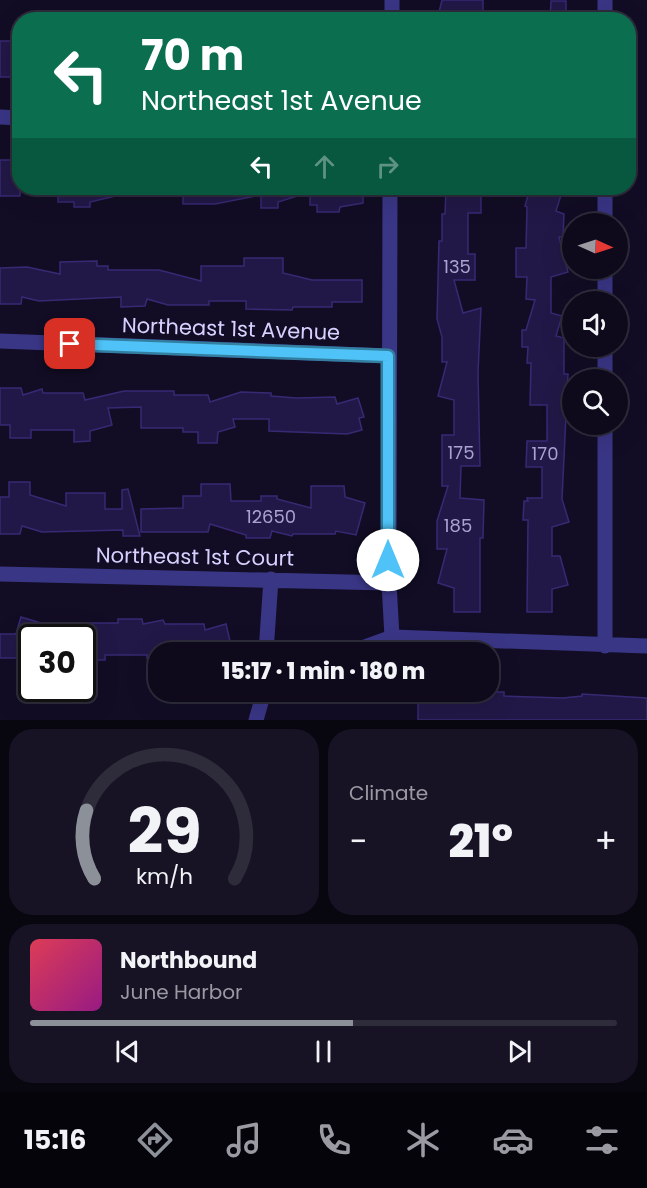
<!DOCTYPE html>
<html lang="en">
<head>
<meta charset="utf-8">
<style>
  :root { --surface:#0e0a1c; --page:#171325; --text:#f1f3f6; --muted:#9b9aa3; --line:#2e2b3b; --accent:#8c9099 }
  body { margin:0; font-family:Poppins,sans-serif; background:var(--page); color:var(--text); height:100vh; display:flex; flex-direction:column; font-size:22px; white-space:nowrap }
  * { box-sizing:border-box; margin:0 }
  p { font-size:20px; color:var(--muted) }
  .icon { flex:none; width:33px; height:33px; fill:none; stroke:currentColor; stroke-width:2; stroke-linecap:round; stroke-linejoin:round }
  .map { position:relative; height:720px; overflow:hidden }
  .side { display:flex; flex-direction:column; gap:9px; padding:9px; background:#08060f; flex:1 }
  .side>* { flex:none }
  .hud { position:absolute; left:12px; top:12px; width:624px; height:183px; border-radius:24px; box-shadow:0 6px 24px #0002,0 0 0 2px var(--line); background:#0b6e4f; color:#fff; overflow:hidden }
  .needle { width:39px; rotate:93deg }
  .buttons { position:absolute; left:562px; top:213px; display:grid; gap:12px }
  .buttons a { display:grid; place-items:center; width:66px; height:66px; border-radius:50%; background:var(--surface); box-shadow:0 6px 24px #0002,0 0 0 2px var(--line); font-size:30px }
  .speed { position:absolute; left:18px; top:624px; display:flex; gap:12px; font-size:30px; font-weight:700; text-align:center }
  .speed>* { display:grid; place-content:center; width:78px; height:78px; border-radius:50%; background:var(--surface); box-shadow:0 6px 24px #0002,0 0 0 2px var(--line); line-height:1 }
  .speed .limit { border:3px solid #111; border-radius:9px; background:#fff; color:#111 }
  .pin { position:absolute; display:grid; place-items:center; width:51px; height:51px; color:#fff; margin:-26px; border-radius:12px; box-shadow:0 3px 9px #0006 }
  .me { position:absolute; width:66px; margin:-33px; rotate:0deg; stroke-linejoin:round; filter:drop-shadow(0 0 4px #0008) }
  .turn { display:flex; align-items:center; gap:21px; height:126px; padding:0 30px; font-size:27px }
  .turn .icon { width:78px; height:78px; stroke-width:2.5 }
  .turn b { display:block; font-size:42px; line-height:51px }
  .lanes { display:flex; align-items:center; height:57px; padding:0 30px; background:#0003; justify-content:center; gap:30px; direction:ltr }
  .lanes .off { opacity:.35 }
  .big { font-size:45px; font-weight:800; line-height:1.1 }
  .side .card { flex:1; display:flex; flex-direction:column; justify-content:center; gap:9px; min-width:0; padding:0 21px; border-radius:24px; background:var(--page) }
  .side .dial { align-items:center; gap:0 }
  .dial svg { height:156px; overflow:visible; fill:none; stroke:var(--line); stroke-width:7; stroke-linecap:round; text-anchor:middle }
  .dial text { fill:var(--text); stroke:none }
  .song { display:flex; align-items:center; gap:18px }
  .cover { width:72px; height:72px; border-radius:9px; background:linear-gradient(135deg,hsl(350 70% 55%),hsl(310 70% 35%)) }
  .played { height:6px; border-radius:3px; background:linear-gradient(90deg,var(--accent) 55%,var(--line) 55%) }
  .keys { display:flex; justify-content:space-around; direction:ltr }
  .heat { display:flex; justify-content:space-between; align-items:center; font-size:33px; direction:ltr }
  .side .tiles { flex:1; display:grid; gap:9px; grid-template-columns:1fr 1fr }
  .card:last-child { grid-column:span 2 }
  .trip { position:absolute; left:148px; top:642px; width:351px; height:60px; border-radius:24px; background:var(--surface); box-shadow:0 6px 24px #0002,0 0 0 2px var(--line); font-weight:800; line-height:60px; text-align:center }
  .dock { display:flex; height:96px; justify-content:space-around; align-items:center; background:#06040b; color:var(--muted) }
  .dock .icon { width:42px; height:42px }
  .dock .active { color:var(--accent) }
  .dock b { font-size:27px; color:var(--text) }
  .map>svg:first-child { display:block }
  .building { fill:#221847; stroke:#392974; stroke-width:1.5 }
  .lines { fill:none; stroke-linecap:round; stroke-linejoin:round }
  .minor { stroke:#3a3686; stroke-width:15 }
  .route-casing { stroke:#337fa1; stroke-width:15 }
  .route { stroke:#4fc3f7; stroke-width:10 }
  .labels { text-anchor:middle; stroke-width:6; stroke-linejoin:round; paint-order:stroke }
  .number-label { font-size:18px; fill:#aaa3d1 }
  .street-label { font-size:21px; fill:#d7d1ff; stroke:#120d25 }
</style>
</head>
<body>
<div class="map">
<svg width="647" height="720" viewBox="0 0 647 720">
  <rect width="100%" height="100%" fill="#120d25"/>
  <path class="building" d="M 442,0 L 483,0 L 483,20 L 437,20 Z
    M 551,1 L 566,1 L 566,20 L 550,20 Z
    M 0,41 L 20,41 L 20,77 L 0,77 Z
    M 0,160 L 20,160 L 20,196 L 0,196 Z
    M 58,188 L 127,188 L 128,193 L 90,202 L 90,207 L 74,207 L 74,202 L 58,202 Z
    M 183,188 L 363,188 L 363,203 L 340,207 L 339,212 L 317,212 L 317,205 L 310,205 L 310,192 L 278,202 L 278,208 L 261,208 L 261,195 L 215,204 L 183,204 Z
    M 530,188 L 548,188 L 562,192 L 556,211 L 564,214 L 563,237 L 559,237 L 568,272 L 551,277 L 551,313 L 562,316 L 556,336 L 564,338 L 564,374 L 568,374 L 562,499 L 569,522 L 552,527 L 552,556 L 560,556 L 568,585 L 552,589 L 552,612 L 527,612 L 528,520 L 523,520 L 524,501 L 528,501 L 527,498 L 542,498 L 542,467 L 526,467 L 527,441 L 547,441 L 547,405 L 530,405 L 531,363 L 527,363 L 528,347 L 522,347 L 522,330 L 526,330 L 535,300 L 526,299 L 527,277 L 516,277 L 516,248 L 526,248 L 527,207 L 525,206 Z
    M 446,189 L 481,189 L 481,213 L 468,213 L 468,254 L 475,254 L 475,280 L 454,280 L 463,313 L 481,308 L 478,373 L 480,466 L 461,466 L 460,498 L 484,500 L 483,538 L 480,538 L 480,612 L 454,612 L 454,588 L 438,583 L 447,549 L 437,549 L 437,521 L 448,486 L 442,486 L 442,435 L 454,435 L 454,400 L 438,396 L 447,362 L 442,362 L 442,337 L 437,319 L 439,241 L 442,241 L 442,214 L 445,214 Z
    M 244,258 L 283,258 L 283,273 L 312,280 L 362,280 L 362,302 L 332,302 L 332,307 L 293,307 L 292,310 L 246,309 L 246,301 L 209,301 L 209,305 L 168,305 L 147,299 L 145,306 L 121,307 L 121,297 L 39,301 L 22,297 L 21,304 L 0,304 L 0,268 L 27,267 L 60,274 L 60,262 L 97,261 L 97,266 L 108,266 L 108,270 L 159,270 L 201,281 L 201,266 L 244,266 Z
    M 0,388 L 21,388 L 23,395 L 42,389 L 43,393 L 83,393 L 85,400 L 124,391 L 174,391 L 174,395 L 208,395 L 210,402 L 241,392 L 271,393 L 271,396 L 296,398 L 335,397 L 337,404 L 358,398 L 364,417 L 359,418 L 362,430 L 347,434 L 269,431 L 269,419 L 233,419 L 235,427 L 218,432 L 217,443 L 198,443 L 198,432 L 183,432 L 183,428 L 141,428 L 141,407 L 108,408 L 112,425 L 90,431 L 90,441 L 74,442 L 74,430 L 31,430 L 31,438 L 10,438 L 10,425 L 0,425 Z
    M 9,482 L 30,482 L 30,495 L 66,506 L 66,493 L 105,493 L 105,509 L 122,509 L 122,490 L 128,489 L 140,536 L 123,536 L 123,530 L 42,532 L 22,526 L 20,534 L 0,534 L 0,497 L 9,497 Z
    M 201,484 L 230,484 L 231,501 L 261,501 L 261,496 L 277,496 L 277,499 L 311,508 L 311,486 L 344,486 L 345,497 L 365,503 L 356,535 L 336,531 L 335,534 L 293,534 L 292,536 L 272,531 L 270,538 L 246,538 L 246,535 L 210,524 L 208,532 L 141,532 L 141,509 L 183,508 L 183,496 L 201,496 Z
    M 21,617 L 41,623 L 118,623 L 118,619 L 142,619 L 143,624 L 163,620 L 165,624 L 204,624 L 205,630 L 226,624 L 231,645 L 227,646 L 229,652 L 159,652 L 147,658 L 147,655 L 105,655 L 105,660 L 82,660 L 82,638 L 32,638 L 32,658 L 0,658 L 0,634 L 16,634 Z
    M 418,692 L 437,692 L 437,697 L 481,697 L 482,692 L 504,692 L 504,696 L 563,698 L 582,696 L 582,694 L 647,698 L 647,720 L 418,720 Z"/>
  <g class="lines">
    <path class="minor" d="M 392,20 L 392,0
      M 605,20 L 605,0
      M 0,117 L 20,118
      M 390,188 L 389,583 L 392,637
      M 605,224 L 605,188
      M 605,302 L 605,268
      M 0,341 L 389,356
      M 605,380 L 605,346
      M 0,574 L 389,583
      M 605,646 L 605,424
      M 266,652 L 271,579
      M 351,652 L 392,637 L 647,646
      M 256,720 L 264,692"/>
  </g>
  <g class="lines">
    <g class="route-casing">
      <path id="route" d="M 70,344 L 388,356 L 388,560"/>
    </g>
    <use href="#route" class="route"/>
  </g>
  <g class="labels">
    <g class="number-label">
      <text x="457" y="273">135</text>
      <text x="461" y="459">175</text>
      <text x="545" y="460">170</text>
      <text x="271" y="523">12650</text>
      <text x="458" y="532">185</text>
    </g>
    <g class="street-label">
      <text transform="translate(231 329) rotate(2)" y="7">Northeast 1st Avenue</text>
      <text transform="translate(195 557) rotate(1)" y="7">Northeast 1st Court</text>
    </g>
  </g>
</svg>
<div class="buttons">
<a><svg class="needle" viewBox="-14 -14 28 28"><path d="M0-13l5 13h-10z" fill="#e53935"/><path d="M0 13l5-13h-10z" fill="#9b9aa3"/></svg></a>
<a><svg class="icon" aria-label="sound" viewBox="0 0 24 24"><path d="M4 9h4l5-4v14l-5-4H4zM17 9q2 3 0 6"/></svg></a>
<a><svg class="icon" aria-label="search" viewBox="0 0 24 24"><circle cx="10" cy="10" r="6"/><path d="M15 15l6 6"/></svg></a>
</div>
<div class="speed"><div class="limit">30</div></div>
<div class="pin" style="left:70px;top:344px;background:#d93025"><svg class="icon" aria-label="arrive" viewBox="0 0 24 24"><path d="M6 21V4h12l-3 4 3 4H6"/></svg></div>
<svg class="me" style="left:388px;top:560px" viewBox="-20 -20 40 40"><circle r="19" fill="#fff"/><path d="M0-13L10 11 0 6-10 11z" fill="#4fc3f7"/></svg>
<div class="trip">15:17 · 1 min · 180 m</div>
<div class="hud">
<div class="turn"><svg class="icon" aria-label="left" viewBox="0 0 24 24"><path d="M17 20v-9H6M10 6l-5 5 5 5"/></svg><div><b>70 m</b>Northeast 1st Avenue</div></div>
<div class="lanes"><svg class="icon" aria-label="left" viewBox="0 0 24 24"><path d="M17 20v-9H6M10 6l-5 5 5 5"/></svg><svg class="icon off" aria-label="ahead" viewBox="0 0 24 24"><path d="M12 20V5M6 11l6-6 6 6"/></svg><svg class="icon off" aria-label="right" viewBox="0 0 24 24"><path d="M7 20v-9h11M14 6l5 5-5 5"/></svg></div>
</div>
</div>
<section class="side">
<div class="tiles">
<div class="card dial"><svg viewBox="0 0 100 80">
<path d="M14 69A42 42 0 1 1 86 69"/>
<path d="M14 69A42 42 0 0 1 10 34" stroke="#8c9099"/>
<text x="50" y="56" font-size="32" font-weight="700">29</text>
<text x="50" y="72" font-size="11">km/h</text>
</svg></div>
<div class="card"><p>Climate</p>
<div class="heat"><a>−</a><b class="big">21°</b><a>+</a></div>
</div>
<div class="card">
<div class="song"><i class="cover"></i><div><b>Northbound</b><p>June Harbor</p></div></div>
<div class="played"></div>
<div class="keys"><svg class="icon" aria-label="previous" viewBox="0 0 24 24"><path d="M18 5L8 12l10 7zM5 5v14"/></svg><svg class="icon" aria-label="pause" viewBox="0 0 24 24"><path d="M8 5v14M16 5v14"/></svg><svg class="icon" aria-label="next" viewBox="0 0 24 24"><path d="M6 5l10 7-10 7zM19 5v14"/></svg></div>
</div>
</div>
</section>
<nav class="dock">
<b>15:16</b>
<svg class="icon active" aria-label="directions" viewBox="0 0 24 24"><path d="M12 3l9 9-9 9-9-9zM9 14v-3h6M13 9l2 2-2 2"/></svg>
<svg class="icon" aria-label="music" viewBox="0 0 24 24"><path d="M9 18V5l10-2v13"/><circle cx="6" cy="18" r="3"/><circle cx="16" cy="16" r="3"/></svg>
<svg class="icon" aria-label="phone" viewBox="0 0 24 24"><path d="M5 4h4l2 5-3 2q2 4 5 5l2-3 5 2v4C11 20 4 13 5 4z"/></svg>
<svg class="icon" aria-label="climate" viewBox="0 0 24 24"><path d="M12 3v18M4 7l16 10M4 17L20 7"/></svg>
<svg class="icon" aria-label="car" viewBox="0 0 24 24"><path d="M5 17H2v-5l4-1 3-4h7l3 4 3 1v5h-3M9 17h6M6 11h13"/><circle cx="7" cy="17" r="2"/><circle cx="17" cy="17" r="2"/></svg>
<svg class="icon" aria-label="filters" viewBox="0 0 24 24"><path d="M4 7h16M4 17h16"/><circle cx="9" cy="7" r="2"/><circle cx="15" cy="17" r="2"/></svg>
</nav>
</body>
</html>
